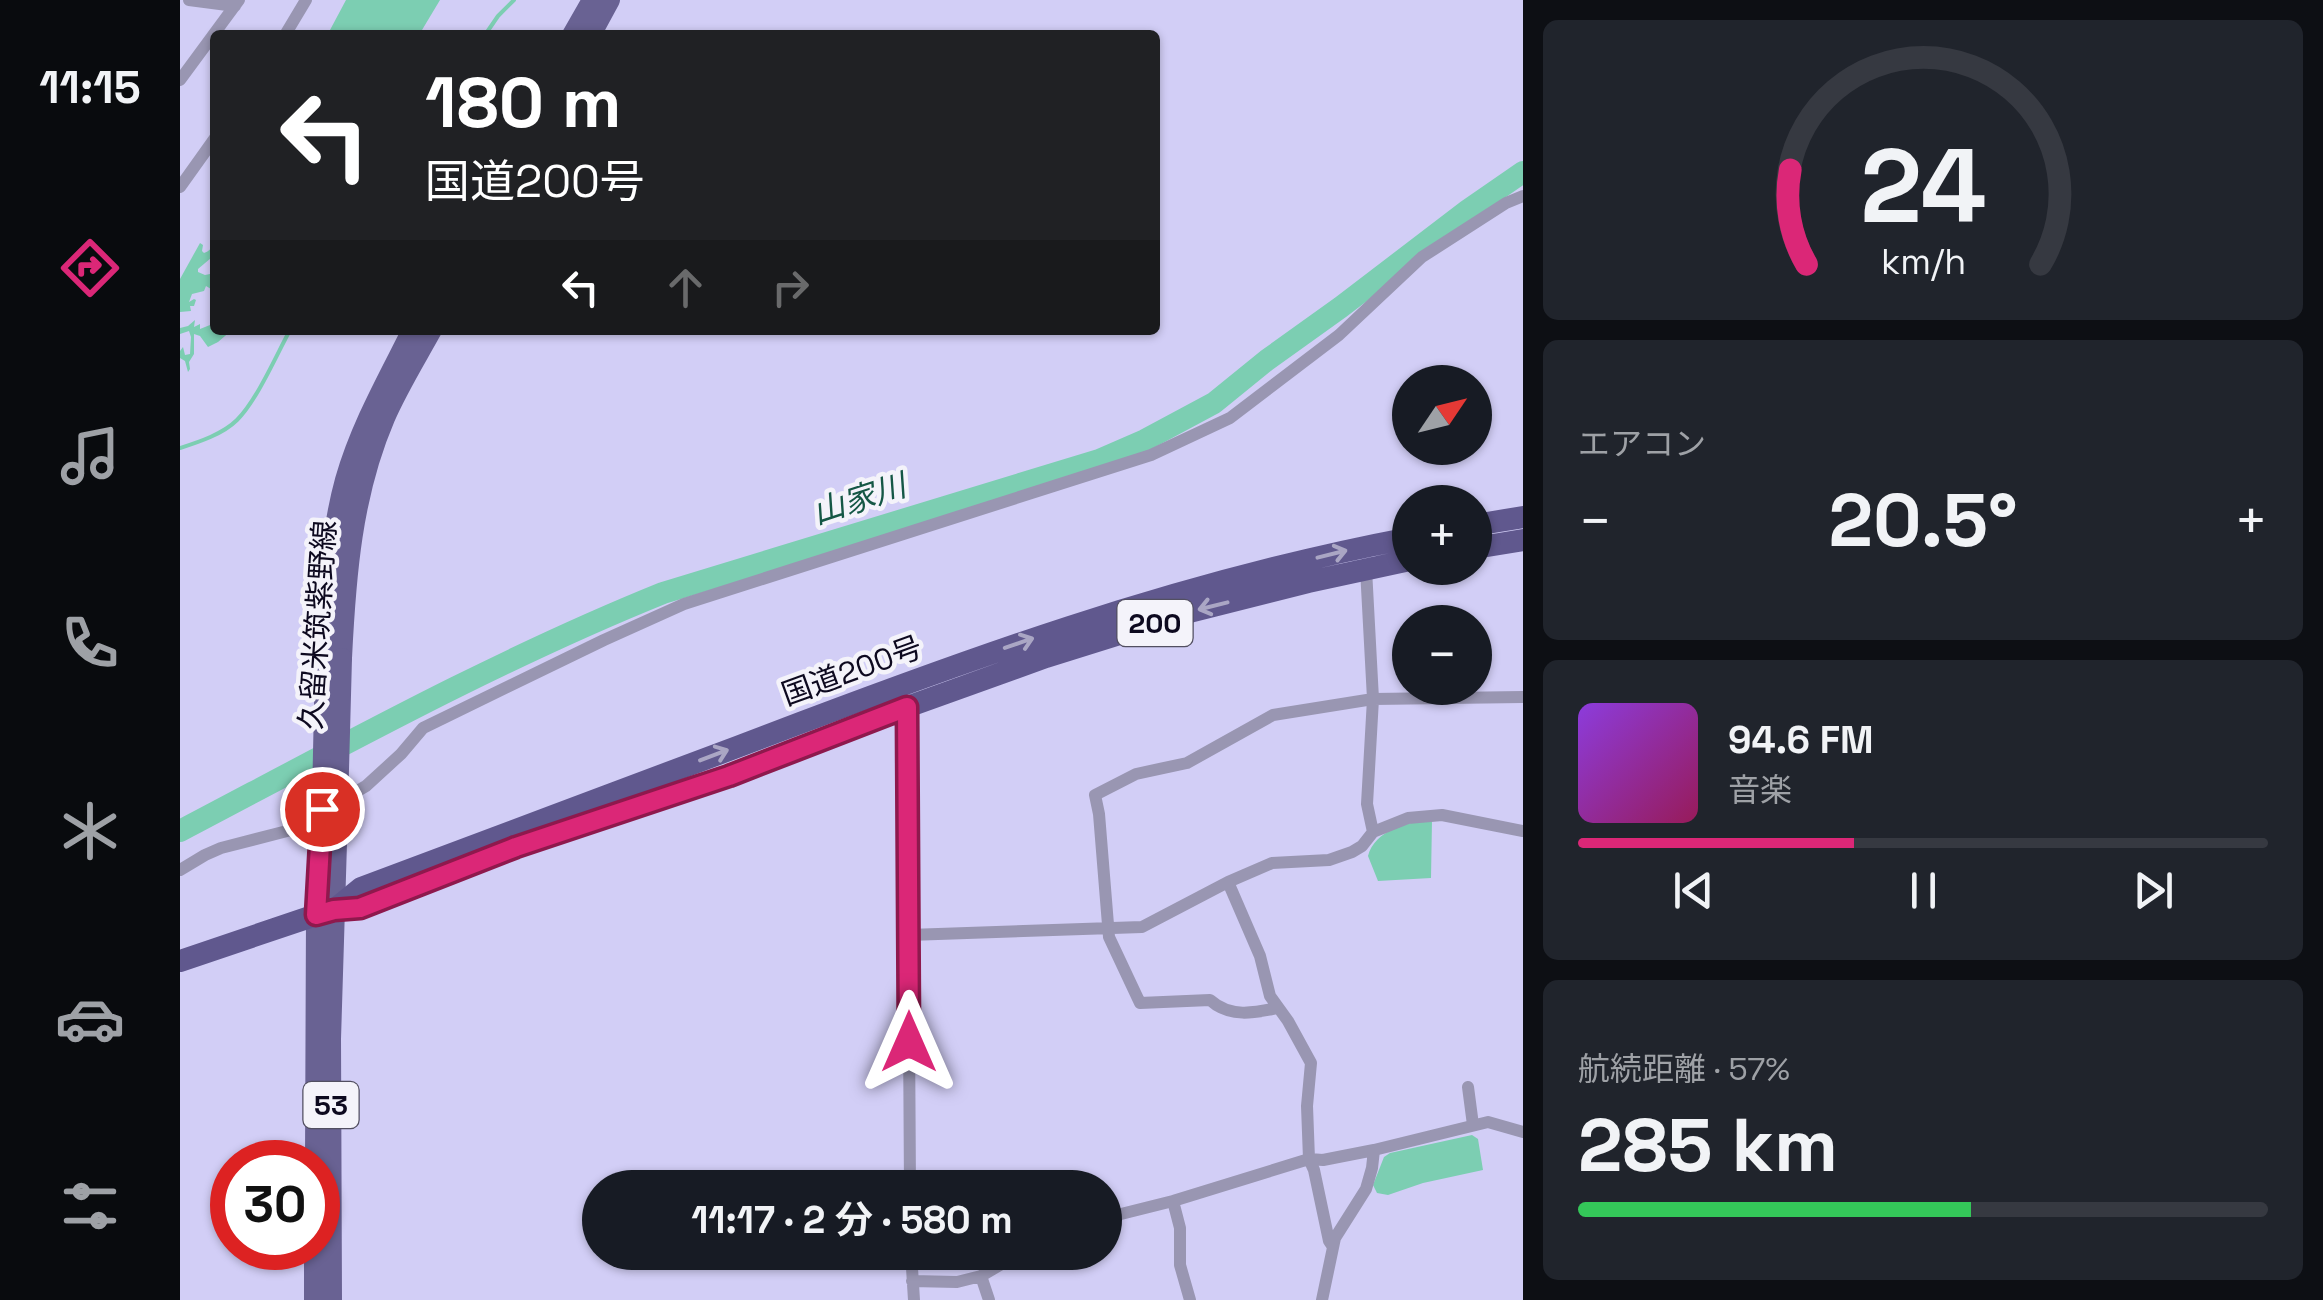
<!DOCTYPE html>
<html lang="ja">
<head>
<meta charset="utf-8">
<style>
  :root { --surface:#171b24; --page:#20242c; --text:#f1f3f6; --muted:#9ea1a6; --line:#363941; --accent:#db2777 }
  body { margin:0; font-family:"Space Grotesk","Noto Sans JP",sans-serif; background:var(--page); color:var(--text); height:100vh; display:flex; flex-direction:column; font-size:38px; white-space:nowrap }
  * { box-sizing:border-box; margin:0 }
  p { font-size:32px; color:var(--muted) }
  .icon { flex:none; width:55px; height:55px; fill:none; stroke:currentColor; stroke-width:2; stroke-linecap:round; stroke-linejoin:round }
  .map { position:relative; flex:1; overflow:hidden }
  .details { display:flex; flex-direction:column; gap:20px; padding:20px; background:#0d0f14; width:800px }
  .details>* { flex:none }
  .guide { position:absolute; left:30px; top:30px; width:950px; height:305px; border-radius:10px; box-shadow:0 2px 8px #0004; background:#202124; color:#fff; overflow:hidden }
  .needle { width:65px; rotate:55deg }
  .controls { position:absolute; left:1212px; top:365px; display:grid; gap:20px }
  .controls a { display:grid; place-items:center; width:100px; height:100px; border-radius:50%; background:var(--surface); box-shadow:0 2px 8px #0004; font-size:50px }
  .speed { position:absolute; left:30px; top:1140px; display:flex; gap:20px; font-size:50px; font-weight:700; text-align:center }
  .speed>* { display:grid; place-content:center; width:130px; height:130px; border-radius:50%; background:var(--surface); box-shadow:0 2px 8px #0004; line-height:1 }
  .speed .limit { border:15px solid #d22; background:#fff; color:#111 }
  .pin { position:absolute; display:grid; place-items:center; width:85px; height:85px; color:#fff; margin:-42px; border:5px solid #fff; border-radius:50%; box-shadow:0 2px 10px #0007 }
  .me { position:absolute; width:110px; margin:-55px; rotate:0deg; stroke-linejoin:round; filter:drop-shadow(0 0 8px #0008) }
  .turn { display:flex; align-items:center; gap:35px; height:210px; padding:0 50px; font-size:45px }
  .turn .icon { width:130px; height:130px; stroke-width:2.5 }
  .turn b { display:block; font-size:70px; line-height:85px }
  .lanes { display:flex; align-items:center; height:95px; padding:0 50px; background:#0003; justify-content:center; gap:50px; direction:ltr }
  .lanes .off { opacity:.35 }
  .big { font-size:75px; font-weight:700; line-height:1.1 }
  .details .card { flex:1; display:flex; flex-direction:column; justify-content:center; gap:15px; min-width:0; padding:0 35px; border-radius:15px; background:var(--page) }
  .details .dial { align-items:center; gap:0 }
  .dial svg { height:260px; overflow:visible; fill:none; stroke:var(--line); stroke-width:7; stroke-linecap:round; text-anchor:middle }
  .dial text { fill:var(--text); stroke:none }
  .song { display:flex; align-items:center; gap:30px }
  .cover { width:120px; height:120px; border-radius:15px; background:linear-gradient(135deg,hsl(270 70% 55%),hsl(330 70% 35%)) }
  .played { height:10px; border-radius:5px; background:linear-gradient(90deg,var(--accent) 40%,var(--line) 40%) }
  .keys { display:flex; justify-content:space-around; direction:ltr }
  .heat { display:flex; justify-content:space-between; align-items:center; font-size:55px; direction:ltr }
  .charge { height:15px; border-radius:8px; background:linear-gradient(90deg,#34c759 57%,var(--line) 0) }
  .trip { position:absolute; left:402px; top:1170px; width:540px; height:100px; border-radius:50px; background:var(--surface); box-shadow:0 2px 8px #0004; font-weight:700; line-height:100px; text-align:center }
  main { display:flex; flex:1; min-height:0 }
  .tabs { display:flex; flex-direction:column; width:180px; justify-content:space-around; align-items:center; background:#090b0e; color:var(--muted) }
  .tabs .icon { width:70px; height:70px }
  .tabs .active { color:var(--accent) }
  .tabs b { font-size:45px; color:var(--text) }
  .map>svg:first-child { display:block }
  .water { fill:#7cceb2 }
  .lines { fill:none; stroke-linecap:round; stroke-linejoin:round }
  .stream { stroke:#7cceb2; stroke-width:4 }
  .river { stroke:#7cceb2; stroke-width:22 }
  .minor { stroke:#9996b2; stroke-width:12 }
  .primary { stroke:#696293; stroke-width:20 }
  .trunk { stroke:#60588e; stroke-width:22 }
  .primary-bridge { stroke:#696293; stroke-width:20 }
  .oneway { stroke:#aaa6c4 }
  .route-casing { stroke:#8e194d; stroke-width:25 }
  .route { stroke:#db2777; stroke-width:18 }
  .labels { text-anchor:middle; stroke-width:9; stroke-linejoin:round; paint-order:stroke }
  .shield { fill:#f4f3fa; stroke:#524f61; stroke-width:2.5 }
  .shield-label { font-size:28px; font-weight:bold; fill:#0d091f }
  .street-label { font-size:30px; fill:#0d091f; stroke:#f4f3fa }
  .water-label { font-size:32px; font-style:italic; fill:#155745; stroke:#f4f3fa }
</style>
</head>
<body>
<main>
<nav class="tabs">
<b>11:15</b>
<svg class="icon active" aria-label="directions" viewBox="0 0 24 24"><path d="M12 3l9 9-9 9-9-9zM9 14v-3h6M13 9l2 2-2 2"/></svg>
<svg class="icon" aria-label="music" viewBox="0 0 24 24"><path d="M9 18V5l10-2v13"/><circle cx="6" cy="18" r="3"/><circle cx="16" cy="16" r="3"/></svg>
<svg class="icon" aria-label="phone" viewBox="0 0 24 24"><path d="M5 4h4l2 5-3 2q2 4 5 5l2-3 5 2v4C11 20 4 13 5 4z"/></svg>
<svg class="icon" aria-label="climate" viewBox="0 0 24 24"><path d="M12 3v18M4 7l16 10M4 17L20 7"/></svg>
<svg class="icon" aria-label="car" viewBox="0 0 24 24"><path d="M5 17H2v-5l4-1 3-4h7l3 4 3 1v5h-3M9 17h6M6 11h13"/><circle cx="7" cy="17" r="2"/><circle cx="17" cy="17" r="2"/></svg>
<svg class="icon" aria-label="filters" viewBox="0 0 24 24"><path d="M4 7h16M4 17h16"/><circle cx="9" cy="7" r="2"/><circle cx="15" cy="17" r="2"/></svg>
</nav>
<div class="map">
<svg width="1343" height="1300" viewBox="0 0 1343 1300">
  <rect width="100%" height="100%" fill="#d2cef6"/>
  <path class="water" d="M 166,0 L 260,0 L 239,35 L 129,34 L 130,32 L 150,30 Z
    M 35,234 L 35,259 L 31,258 L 18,269 L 18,272 L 25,275 L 35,273 L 35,287 L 31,289 L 26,286 L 24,291 L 12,294 L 9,302 L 14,299 L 16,300 L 14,306 L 10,306 L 11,311 L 0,312 L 0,279 L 20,243 L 23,245 L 22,251 L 24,253 C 33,250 34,243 35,234 Z
    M 15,320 L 14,327 L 20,324 L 20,329 L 35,323 L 35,330 L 52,330 L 38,342 L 28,347 L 20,336 L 14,334 L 14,354 L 9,362 L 10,369 L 8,372 L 5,361 L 0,358 L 0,351 L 3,347 L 5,355 L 10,354 L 11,337 L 9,331 L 0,334 L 0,328 L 8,326 Z
    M 1252,820 L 1251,878 L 1198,881 L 1188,856 C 1195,830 1227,822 1252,820 Z
    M 1292,1135 L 1298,1139 L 1303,1170 L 1243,1183 L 1208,1195 L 1197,1193 L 1193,1185 L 1204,1157 L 1210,1153 Z"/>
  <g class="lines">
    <path class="stream" d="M 305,35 L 318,16 L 334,0
      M 0,448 C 19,442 43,434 57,420 C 77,400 96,356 110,330"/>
    <path class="river" d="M 0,831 C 158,748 317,660 483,593 L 919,460 L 965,440 L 1034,403 L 1087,360 L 1161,307 L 1288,210 L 1343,172"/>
    <path class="minor" d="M 9,0 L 55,6
      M 105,35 L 126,0
      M 0,80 L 59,0
      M 0,187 L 35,138
      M 1186,569 L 1193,699 L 1187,804 L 1193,832
      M 727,707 L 730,1188
      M 0,870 L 25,855 L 41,848 L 111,830 L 186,786 L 221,754 L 243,728 L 424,640 L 504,604 L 971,455 L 1050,418 L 1159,335 L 1242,257 L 1326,203 L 1343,196
      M 1048,882 L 1080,956 L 1090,996 L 1108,1021 L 1131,1063 L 1127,1106 L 1129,1159 L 1134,1170 L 1149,1241 L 1153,1247
      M 729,935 L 962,927 L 1048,882 L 1092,863 L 1149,860 L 1172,852 L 1182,846 L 1193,832 L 1228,818 L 1262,815 L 1343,831
      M 1098,1008 C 1074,1013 1050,1018 1030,1000 L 960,1003 L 929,937 L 919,814 L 915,795 L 956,774 L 1007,763 L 1093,715 L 1193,699 L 1343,697
      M 1288,1087 L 1293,1125
      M 993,1201 L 1000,1228 L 1000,1265 L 1010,1300
      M 925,1218 L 993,1201 L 1129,1159 L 1143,1160 L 1194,1150 L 1308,1122 L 1343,1132
      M 731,1252 L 734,1300
      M 801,1276 L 809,1300
      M 732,1281 L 777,1282 L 801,1276 L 842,1252
      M 1142,1300 L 1155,1238 L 1186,1189 L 1192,1168 L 1194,1150"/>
    <path class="primary" d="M 392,35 L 412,0
      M 411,35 L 430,0
      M 162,658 C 166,576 172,495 205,418 C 218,388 236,359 252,330
      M 145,659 C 147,599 149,538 165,480 C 180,427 208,378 232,330
      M 135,1162 L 136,915 L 141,847
      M 134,1300 L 134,1248
      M 152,1300 L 151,1039 L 157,843"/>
    <path class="trunk" d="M 1295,525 L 1343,517
      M 1295,548 L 1343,540
      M 154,910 L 181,888 C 306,841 432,794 557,747 C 779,662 996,582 1230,538
      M 0,961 L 136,915 L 154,910 L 180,908 L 336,847 L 549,776 L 727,707 L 866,657 L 1013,611 L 1128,582 L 1230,560"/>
    <path class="primary-bridge" d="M 157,843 L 162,658
      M 141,847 L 145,659"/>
  </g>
  <defs><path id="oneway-shaft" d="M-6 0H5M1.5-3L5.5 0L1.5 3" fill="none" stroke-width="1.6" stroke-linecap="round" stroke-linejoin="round" transform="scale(2.5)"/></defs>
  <g class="oneway">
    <use href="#oneway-shaft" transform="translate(1152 554) rotate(-14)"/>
    <use href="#oneway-shaft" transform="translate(1033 606) rotate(166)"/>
    <use href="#oneway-shaft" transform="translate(839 643) rotate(-19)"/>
    <use href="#oneway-shaft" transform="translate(534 755) rotate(-21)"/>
  </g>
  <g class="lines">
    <g class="route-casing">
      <path id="route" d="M 142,809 L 136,915 L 154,910 L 180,908 L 336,847 L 549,776 L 727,707 L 729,1042"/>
    </g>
    <use href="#route" class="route"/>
  </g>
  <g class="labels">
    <g class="shield">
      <rect x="937.5" y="600" width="75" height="46" rx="8"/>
      <rect x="123.5" y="1082" width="55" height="46" rx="8"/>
    </g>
    <g class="shield-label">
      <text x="975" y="633">200</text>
      <text x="151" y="1115">53</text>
    </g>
    <g class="street-label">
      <text transform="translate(138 625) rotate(-86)" y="10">久留米筑紫野線</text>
      <text transform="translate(672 671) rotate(-20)" y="10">国道200号</text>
    </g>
    <g class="water-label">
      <text transform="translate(679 499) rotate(-18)" y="11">山家川</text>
    </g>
  </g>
</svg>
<div class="controls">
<a><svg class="needle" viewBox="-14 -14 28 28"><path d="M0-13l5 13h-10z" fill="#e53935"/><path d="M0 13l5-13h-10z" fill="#9ea1a6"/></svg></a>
<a>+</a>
<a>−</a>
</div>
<div class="speed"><div class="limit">30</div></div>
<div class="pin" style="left:142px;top:809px;background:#d93025"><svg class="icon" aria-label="arrive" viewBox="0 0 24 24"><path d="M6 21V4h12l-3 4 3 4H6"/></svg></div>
<svg class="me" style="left:729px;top:1042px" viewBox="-20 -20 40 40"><path d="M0-17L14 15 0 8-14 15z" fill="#db2777" stroke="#fff" stroke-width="4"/></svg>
<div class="trip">11:17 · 2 分 · 580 m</div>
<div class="guide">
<div class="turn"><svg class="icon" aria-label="left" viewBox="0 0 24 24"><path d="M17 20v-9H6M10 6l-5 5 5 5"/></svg><div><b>180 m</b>国道200号</div></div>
<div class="lanes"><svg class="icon" aria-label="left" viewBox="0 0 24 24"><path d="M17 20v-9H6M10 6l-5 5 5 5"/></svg><svg class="icon off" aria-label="ahead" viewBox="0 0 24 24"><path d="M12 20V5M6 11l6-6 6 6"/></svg><svg class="icon off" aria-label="right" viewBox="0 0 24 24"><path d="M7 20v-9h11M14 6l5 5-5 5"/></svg></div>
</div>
</div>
<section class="details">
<div class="card dial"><svg viewBox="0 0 100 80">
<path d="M14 69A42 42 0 1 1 86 69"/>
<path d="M14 69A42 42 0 0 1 9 40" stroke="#db2777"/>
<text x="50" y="56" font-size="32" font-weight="700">24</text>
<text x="50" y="72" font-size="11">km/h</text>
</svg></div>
<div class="card"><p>エアコン</p>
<div class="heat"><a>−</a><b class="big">20.5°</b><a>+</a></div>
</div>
<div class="card">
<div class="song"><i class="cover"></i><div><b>94.6 FM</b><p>音楽</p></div></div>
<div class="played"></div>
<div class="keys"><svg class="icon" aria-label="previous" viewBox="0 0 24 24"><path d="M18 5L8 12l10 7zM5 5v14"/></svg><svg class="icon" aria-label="pause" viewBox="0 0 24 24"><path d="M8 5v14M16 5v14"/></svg><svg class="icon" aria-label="next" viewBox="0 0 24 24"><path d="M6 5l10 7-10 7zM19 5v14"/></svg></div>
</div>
<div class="card"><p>航続距離 · 57%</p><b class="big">285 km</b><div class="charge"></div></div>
</section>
</main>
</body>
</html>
